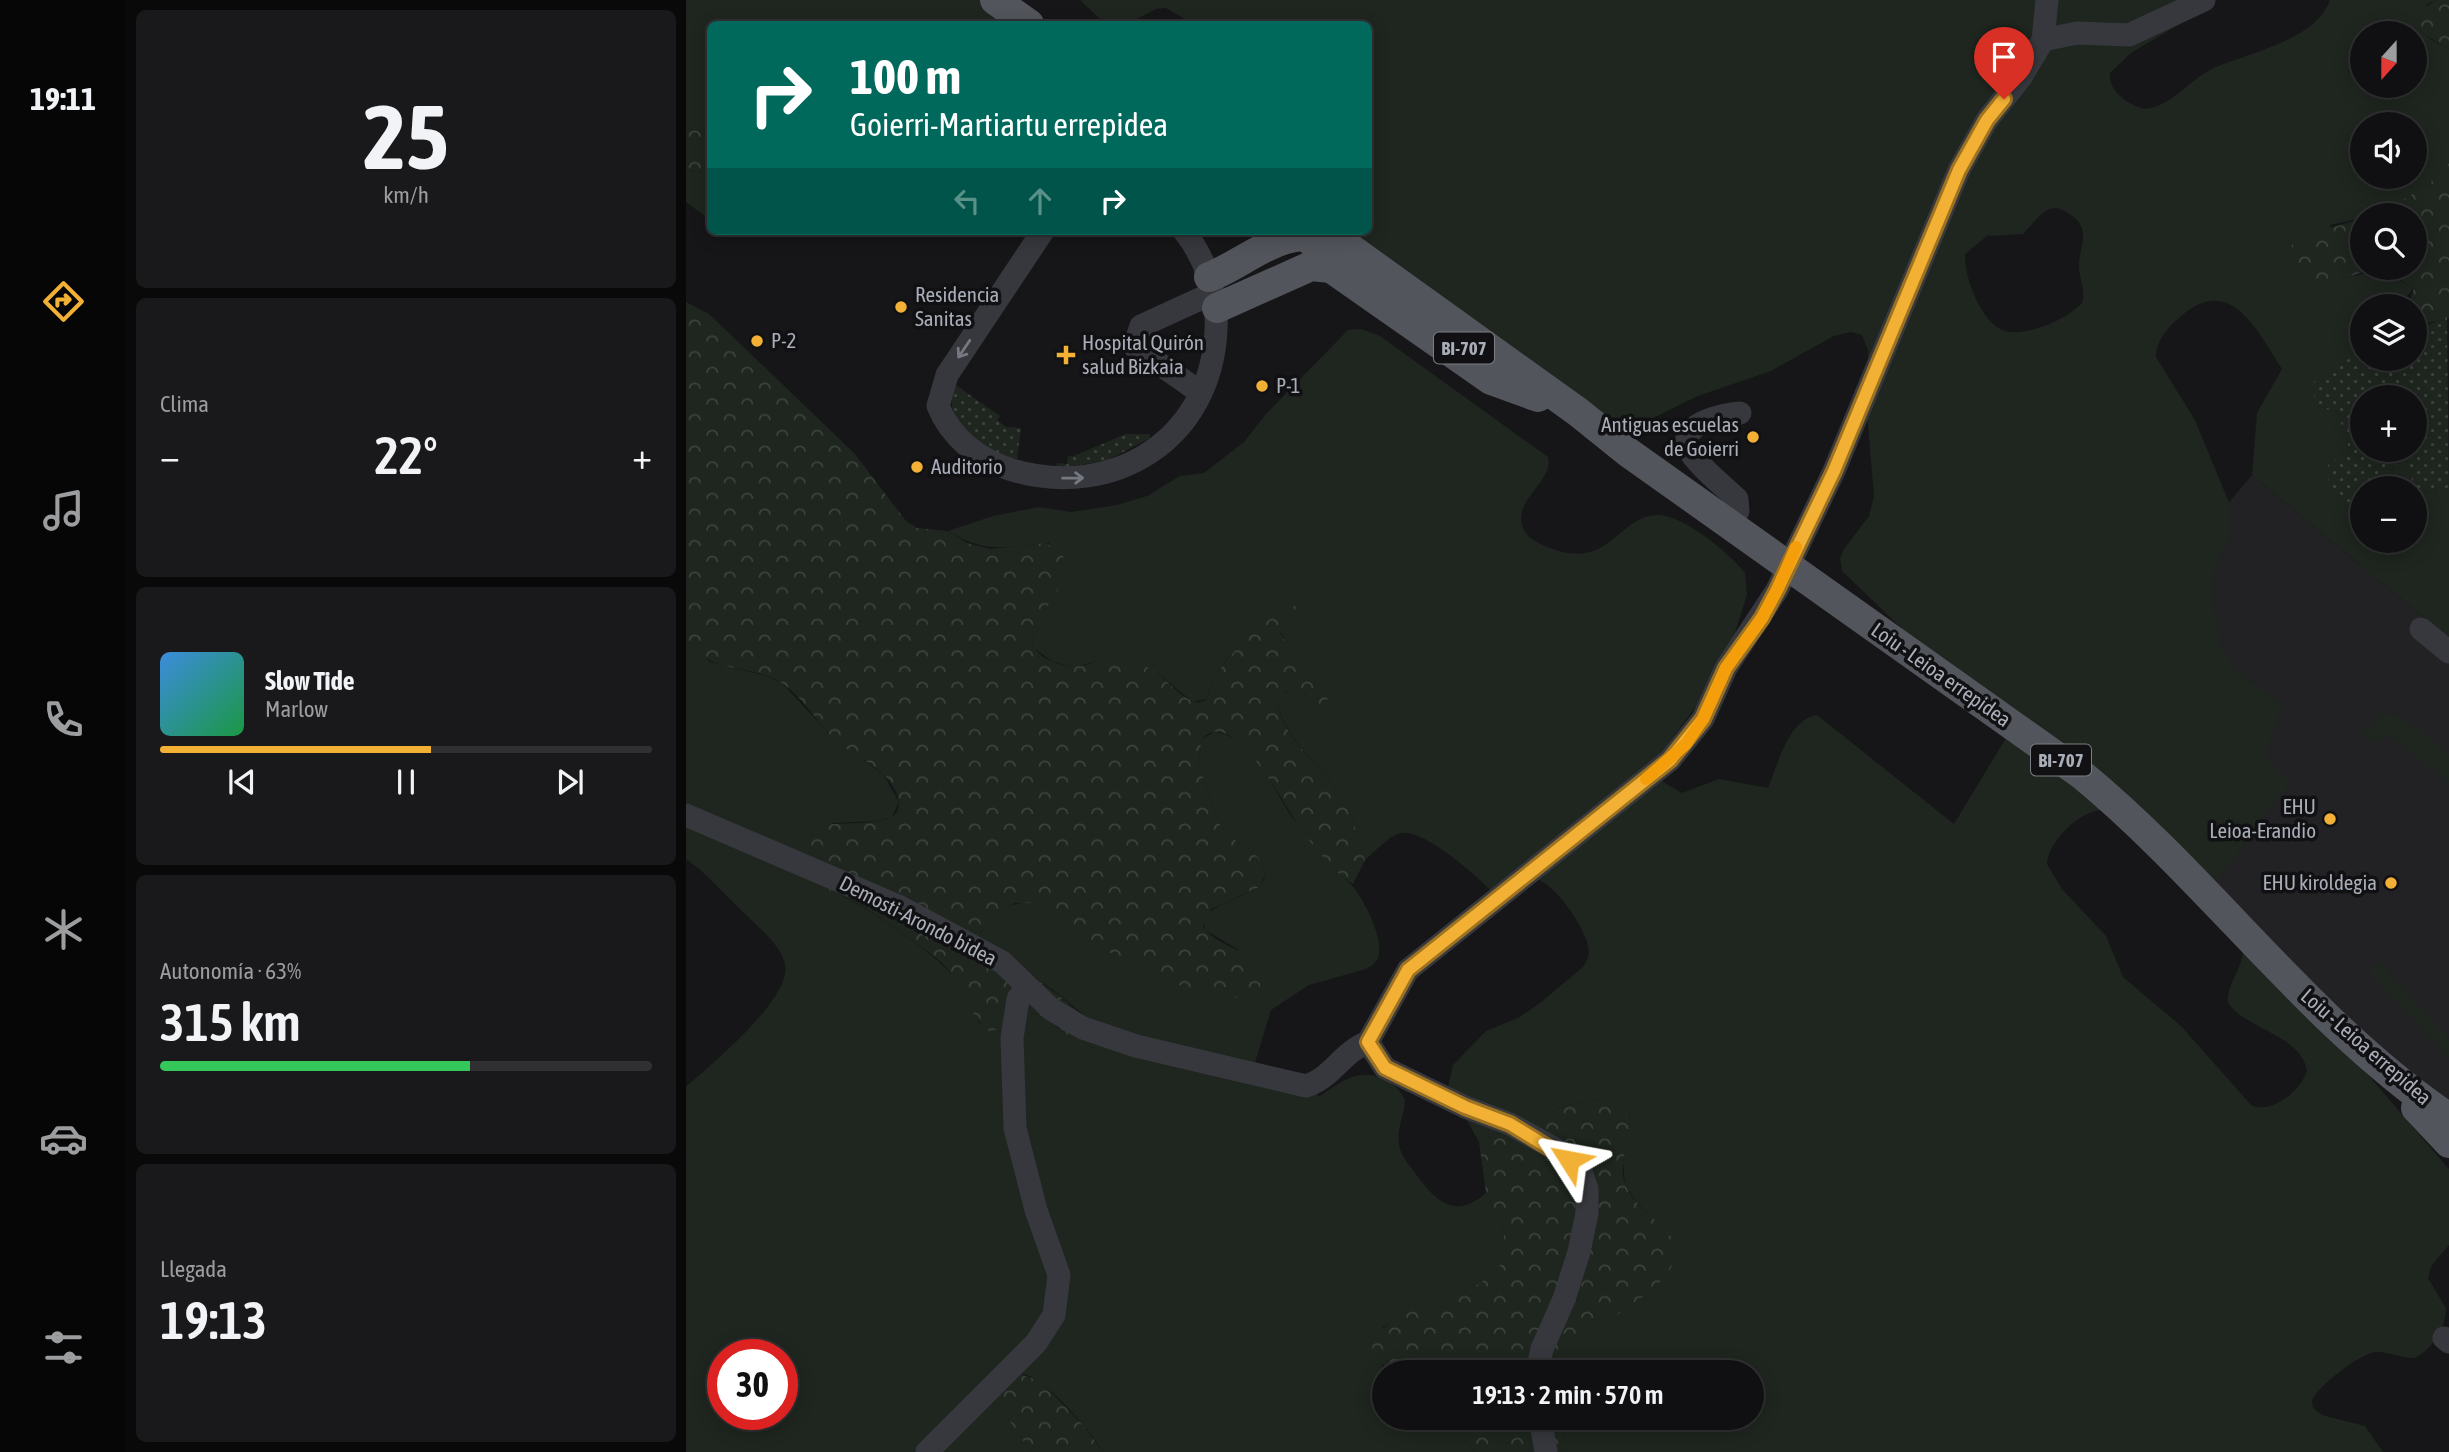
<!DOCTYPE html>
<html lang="es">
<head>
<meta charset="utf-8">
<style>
  :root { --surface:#101012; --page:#19191b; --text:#f1f3f6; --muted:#9c9d9f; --line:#303032; --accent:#f2b134 }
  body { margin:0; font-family:"Asap Condensed",sans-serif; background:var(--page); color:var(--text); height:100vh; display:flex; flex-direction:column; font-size:26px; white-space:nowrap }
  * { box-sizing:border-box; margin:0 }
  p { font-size:23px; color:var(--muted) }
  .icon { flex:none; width:38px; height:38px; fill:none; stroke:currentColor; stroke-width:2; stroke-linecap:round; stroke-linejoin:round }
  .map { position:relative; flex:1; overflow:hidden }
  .details { display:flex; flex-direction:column; gap:10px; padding:10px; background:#09090a; width:560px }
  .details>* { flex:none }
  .banner { position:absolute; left:21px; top:21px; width:665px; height:214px; border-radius:10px; box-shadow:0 4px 18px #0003,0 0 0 2px var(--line); background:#00695c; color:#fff; overflow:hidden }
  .needle { width:46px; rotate:201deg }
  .tools { position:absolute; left:1664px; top:21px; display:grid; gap:14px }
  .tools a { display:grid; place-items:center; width:77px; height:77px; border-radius:50%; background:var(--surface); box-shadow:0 4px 18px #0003,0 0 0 2px var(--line); font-size:35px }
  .speed { position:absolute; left:21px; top:1339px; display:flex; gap:14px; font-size:35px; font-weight:700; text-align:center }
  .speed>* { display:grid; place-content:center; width:91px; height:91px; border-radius:50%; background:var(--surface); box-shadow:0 4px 18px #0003,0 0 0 2px var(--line); line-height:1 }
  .speed .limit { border:10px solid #d22; background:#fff; color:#111 }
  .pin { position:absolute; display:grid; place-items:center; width:60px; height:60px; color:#fff; margin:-72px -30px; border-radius:50% 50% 50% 0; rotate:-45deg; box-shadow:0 0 7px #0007 }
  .pin .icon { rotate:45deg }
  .me { position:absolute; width:77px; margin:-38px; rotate:304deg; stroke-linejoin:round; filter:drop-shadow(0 0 5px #0008) }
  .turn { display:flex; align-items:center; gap:24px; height:147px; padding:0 28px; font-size:32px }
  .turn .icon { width:91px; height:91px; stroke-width:2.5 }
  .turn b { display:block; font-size:49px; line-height:60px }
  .lanes { display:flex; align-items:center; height:66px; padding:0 28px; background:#0003; justify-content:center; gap:35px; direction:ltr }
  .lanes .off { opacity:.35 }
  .big { font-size:52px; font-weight:600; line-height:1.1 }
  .details .widget { flex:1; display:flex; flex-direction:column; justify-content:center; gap:10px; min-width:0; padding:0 24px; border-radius:10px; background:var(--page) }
  .details .dial { align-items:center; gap:0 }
  .dial b { font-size:91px; line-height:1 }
  .song { display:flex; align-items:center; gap:21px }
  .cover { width:84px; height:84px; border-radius:10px; background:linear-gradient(135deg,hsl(210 70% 55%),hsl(140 70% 35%)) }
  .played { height:7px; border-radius:4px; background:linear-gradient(90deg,var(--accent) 55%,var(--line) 55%) }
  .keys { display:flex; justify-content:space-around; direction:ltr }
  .heat { display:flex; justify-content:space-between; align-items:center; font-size:38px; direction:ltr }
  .charge { height:10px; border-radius:5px; background:linear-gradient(90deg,#34c759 63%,var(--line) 0) }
  .trip { position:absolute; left:686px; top:1360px; width:392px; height:70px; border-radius:35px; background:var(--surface); box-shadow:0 4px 18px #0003,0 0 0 2px var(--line); font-weight:600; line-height:70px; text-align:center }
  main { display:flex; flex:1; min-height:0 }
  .menu { display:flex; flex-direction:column; width:126px; justify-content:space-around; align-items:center; background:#060607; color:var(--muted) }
  .menu .icon { width:49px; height:49px }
  .menu .active { color:var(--accent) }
  .menu b { font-size:32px; color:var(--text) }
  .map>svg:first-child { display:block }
  .built { fill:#222225 }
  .grass { fill:#1e261f; fill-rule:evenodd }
  .forest { fill:url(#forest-crowns) }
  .garden { fill:url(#garden-dots); fill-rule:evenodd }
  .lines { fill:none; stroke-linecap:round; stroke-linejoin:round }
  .minor { stroke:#37383d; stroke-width:23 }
  .major { stroke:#53555c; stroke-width:30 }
  .oneway { stroke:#757881 }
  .route-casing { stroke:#9d7322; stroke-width:18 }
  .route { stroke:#f2b134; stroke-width:12 }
  .slow { stroke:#f59e0b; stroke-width:12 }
  .poi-dot { fill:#f2b134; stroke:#111113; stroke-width:2.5 }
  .labels { text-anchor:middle; stroke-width:7; stroke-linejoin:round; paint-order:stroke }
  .shield { fill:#111113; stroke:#7b7e86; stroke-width:2 }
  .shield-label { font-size:19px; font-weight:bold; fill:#a8adb8 }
  .poi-label { font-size:21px; fill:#a8adb8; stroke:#111113; text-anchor:start }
  .street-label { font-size:21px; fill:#a8adb8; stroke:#111113 }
</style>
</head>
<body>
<main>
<nav class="menu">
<b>19:11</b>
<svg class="icon active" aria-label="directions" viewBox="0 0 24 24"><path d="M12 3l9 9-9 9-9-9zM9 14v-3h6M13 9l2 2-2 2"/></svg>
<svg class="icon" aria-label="music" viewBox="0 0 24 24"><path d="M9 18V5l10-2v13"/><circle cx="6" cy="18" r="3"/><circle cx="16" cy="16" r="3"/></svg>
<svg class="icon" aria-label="phone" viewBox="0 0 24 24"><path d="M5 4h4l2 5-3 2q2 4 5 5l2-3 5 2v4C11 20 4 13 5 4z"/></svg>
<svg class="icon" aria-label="climate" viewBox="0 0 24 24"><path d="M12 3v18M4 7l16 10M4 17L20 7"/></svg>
<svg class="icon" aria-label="car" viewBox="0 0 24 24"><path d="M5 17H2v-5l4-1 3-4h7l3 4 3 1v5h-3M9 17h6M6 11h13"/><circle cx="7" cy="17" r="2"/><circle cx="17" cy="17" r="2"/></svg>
<svg class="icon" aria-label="filters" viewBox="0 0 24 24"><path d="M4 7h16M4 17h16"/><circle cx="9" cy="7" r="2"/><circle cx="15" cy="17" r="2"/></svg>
</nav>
<section class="details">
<div class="widget dial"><b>25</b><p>km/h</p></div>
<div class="widget"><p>Clima</p>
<div class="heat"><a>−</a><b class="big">22°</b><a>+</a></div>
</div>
<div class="widget">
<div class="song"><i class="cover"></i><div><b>Slow Tide</b><p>Marlow</p></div></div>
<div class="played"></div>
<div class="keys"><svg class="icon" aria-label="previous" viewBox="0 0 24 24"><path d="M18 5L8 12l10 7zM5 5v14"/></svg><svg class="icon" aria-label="pause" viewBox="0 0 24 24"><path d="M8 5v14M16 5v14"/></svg><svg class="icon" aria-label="next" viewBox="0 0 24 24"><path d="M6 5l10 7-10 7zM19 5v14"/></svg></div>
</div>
<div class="widget"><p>Autonomía · 63%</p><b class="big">315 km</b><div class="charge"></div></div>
<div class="widget"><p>Llegada</p><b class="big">19:13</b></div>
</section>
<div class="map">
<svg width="1763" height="1452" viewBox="0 0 1763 1452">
  <defs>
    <pattern id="forest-crowns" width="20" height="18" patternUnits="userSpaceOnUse" patternTransform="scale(1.75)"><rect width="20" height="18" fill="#1e261f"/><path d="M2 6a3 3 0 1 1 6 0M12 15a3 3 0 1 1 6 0" fill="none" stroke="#3c433d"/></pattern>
    <pattern id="garden-dots" width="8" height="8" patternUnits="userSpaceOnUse" patternTransform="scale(1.75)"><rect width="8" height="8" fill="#1e261f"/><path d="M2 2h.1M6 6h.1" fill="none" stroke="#3c433d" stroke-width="1.8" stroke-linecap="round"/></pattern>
  </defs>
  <rect width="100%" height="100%" fill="#161618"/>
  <path class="built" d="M 1566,475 L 1763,638 L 1763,1105 L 1670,1033 L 1499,851 L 1406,666 Z"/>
  <path class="grass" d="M 0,0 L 306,0 L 333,24 L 24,24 L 24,151 L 24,143 L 16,132 L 0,128 Z
    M 394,0 L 1490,0 L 1499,21 L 1445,53 L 1424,73 C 1422,91 1442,105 1459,109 C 1486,106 1501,82 1524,70 C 1559,53 1629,42 1644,0 L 1751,0 L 1741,4 L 1732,28 L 1744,39 L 1763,49 L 1763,163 C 1732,203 1688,216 1644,225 L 1643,284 C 1681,270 1692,268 1728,288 L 1712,306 L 1676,306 L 1676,341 L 1629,405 L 1652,413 L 1664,452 L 1643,490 L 1668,515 L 1676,541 L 1682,543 L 1729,541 L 1729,488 L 1707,488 L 1703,472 L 1716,460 L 1733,491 L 1763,493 L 1763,638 L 1566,475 L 1571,413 L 1596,369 C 1571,330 1544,272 1494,317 C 1482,327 1470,341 1470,357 L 1509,420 L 1544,505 L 1545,531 L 1527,575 L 1524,592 L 1535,646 L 1551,672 L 1595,704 L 1581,754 L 1586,765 L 1604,783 L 1518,897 L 1419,810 C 1395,809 1363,840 1361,864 L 1376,889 L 1420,936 L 1437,977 L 1495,1026 L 1565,1105 C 1586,1115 1616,1090 1621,1070 C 1613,1034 1561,1030 1542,1003 C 1540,984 1557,969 1557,949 L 1664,1054 L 1763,1169 L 1763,1245 L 1746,1265 L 1742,1278 L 1760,1308 C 1760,1328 1746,1350 1728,1358 C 1715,1358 1701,1351 1689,1352 C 1674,1354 1632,1386 1626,1400 L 1627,1408 L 1636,1415 L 1679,1426 L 1697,1452 L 880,1452 L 876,1418 L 1066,1418 L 1066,1372 L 874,1372 C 889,1325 949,1313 978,1277 C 984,1269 985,1251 988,1241 L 949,1200 L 939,1185 L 937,1162 L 944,1114 L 925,1097 L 882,1105 L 793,1142 L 762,1087 L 767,1065 L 800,1031 L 832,1018 L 854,1003 L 897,967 C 900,962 903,957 903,951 C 902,931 869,883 850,879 L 810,896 C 795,879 738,828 715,833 C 702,836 689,852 679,860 C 673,841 668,820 659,802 C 639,768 599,742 591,702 L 595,695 C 613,686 621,696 632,709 L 624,666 L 612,656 L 594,632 L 620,610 C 583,625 548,642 528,678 C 524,684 523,693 521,699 L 507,702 L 470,672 L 419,659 L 389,667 L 367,662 L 348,648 L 346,633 L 351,621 L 374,587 L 370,550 L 363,543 C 320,546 301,555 262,531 L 307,516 L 353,507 L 385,512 L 431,505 L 461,496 L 494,476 L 518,473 L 558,442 L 580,414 L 662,330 L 675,329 L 694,336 L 862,457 C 868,481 829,498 836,525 C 839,536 849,542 859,546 C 924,574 929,517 971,515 C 995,513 1045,554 1059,573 L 1061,595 L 1047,639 L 1013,702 L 977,751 L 974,780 L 996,793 L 1033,779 L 1082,788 C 1092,765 1102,719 1131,715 L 1268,824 L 1335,713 L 1232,644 L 1156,571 L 1154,558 L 1158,549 L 1183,516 L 1188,496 L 1182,425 L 1182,350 L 1176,335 L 1165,332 L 1148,336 L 1085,371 L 1012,396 L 955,424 L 933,428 L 656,231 L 682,231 L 682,24 L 507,24 L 480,8 L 470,9 L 445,22 L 432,23 L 413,18 ZM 1676,33 L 1729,33 L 1729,86 L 1676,86 ZM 1676,124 L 1729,124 L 1729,177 L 1676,177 ZM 1371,208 C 1412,224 1392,243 1393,269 C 1394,281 1400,291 1396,303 C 1382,319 1337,339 1316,330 C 1294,320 1278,276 1279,254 L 1301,236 L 1337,234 C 1348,224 1355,208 1371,208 Z
    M 24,157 L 24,220 L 0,202 L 0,170 L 14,173 Z
    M 0,639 L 24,662 L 81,676 L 97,684 L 147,738 L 197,774 L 213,802 L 206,817 L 192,821 L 146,823 L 151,893 C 182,908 252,954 271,981 C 281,994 285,1010 294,1024 C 309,1020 327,1012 343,1013 C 365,1014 382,1044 409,1048 L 404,1020 L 366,989 L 294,940 C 295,917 323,901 344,903 L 480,976 L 553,950 L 519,930 L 518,918 C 533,898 576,896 580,874 L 572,857 L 541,834 L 532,822 L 512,762 L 516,739 L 528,732 C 568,736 586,788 606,817 C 622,839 641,859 659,879 C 674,889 700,940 692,958 C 689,964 685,966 680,969 L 623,985 L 585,1010 L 568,1066 L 634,1096 C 656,1081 674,1067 700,1080 C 709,1085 715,1091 719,1100 C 719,1115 710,1129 713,1144 C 714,1154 723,1165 729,1173 C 749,1200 768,1221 800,1193 L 818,1230 L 818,1259 C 794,1302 735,1303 697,1327 L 696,1366 L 702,1372 L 698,1372 L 698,1418 L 762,1418 L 789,1452 L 417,1452 C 405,1430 360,1380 338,1374 L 298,1394 L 322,1419 L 345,1452 L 0,1452 L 0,1087 C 24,1065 107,998 99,964 C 94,944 73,928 59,914 C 39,895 23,875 0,859 ZM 37,1354 L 96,1354 L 96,1414 L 37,1414 Z
    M 1705,714 L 1724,722 L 1763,754 L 1763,783 L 1702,733 L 1692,744 L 1676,732 L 1695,715 Z
    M 1693,962 L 1763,1039 L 1763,1058 L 1683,972 Z"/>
  <path class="forest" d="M 1751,0 L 1763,0 L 1763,49 L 1734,32 L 1730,22 L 1735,9 Z
    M 0,128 L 16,132 L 24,143 L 24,157 L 14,173 L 0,170 Z
    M 1763,163 L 1763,318 L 1729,326 L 1729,306 L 1722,306 L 1728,288 C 1716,281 1702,271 1687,271 C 1668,271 1652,285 1634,285 C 1610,284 1595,255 1611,237 L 1676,219 L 1676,268 L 1729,268 L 1729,215 L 1691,215 L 1742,185 Z
    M 0,302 L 23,314 L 168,453 L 220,521 L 231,528 L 262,531 L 281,543 L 304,549 L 360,543 C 414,567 340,615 347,643 C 351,660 377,667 392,666 C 401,666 409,661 417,659 C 425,658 436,660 444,662 C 475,666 483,690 506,701 C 511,704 516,702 521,699 C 524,692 524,684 528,678 C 541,655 590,605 617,604 L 620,610 L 594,633 C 608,654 639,671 643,697 L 632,709 L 618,694 L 600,692 L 591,702 C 598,742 639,768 659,802 C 668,820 673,841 679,860 L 667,884 L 659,879 C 643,865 629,848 616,831 C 601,811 548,703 516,739 L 512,762 L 532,822 L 541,834 L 572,857 L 580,874 L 573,887 L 525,909 L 517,926 C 534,955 587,945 572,995 L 535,999 L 508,994 L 471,971 L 420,951 L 344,903 L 329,903 L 311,913 L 295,931 L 294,940 C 341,974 389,999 423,1048 C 379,1050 380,1023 349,1014 C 331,1008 321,1031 303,1031 C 285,1020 275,980 254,961 C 233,944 193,916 169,902 C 144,887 114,885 92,865 C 101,850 112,833 129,827 C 147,820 201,828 211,812 C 216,802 210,790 204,782 C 192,766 174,759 158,747 C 133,729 120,698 94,682 C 62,663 23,675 0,639 Z
    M 925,1097 L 938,1101 C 953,1121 934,1153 937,1176 C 942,1207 978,1219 990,1245 C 994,1298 890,1321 874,1372 L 702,1372 L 686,1348 C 697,1300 791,1308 818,1259 L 818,1230 L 800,1193 L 793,1142 L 882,1105 Z
    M 331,1373 L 354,1381 L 397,1425 L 417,1452 L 345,1452 L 322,1419 L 298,1394 Z
    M 762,1418 L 876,1418 L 880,1452 L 789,1452 Z"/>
  <path class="garden" d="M 1761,317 L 1763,493 L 1733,491 L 1715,461 L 1703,472 L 1707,488 L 1676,488 L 1676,533 L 1668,515 L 1643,490 L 1642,463 L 1664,452 L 1652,413 L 1629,405 L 1628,382 L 1676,341 L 1676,359 L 1729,359 L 1729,326 L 1742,325 ZM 1676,397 L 1729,397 L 1729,450 L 1676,450 Z
    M 268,384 L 314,416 L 311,420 L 320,427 L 335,428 L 331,459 C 308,457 275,434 267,411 C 264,402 267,393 268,384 Z
    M 440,434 L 464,434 L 464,438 L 420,461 L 370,468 L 371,463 L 381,464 L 382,456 L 388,456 Z"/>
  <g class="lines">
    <path class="minor" d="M 1357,40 L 1391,33 L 1443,35 L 1518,0
      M 357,231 L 261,375 L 252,406 C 265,438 293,460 326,470 C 428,500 525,439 530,330 C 532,295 520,259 498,231
      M 515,393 L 448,346 L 455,326 L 527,293
      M 1042,524 L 1052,511 L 1051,499 C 1037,485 1016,470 1005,453 C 985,425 1038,414 1054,413
      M 1735,629 L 1763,652
      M 0,815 L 212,906 L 316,962 L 365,1009 L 397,1028 L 450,1046 L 620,1086 C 646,1078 656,1052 682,1042
      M 682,1042 L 722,970 L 984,760 L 1017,719 L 1040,668 L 1091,590 L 1148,471 L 1273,170 L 1301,120 L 1335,77 L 1357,40 L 1361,0
      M 682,1042 L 699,1068 L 779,1107 L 824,1124 L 871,1150 L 894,1169 L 901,1189 L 901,1213 L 893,1252 L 878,1299 L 856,1349 L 851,1372
      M 1758,1338 L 1763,1342
      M 854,1418 L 860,1452
      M 241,1452 L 350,1343 L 368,1315 L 373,1275 L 350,1210 L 329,1128 L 326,1038 L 332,999 L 341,987"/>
    <path class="major" d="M 309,0 L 343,24
      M 612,231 L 653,262
      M 640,231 L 892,412 L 943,453 L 1395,774 C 1525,881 1623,1023 1763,1118
      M 523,277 C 558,264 593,228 633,238
      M 531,308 L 625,266 L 645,268 L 805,380 L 852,397
      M 1730,1108 L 1763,1143"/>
  </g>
  <defs><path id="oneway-shaft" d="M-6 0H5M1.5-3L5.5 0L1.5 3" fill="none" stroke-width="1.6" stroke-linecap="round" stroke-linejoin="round" transform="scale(1.75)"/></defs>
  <g class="oneway">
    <use href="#oneway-shaft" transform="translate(278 349) rotate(124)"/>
    <use href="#oneway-shaft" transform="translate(387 478) rotate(-1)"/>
  </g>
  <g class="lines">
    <g class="route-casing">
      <path id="route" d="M 883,1160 L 824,1124 L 779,1107 L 699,1068 L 682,1042 L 722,970 L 984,760 L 1017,719 L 1040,668 L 1076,618 L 1091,590 L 1148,471 L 1273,170 L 1301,120 L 1318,99"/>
    </g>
    <use href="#route" class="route"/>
    <path class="slow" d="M 960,779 L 1000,744 L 1017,719 L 1040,668 L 1076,618 L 1091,590 L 1110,547"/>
  </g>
  <g class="poi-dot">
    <circle cx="215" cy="307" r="7"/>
    <circle cx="71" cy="341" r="7"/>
    <path d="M376.5 344.5h7v7h7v7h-7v7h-7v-7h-7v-7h7z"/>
    <circle cx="576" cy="386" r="7"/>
    <circle cx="1067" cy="437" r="7"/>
    <circle cx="231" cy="467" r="7"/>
    <circle cx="1644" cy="819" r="7"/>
    <circle cx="1705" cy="883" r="7"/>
  </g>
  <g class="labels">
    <g class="shield">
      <rect x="748" y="332.5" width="60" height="31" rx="5"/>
      <rect x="1345" y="744.5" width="60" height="31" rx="5"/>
    </g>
    <g class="shield-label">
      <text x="778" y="355">BI-707</text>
      <text x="1375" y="767">BI-707</text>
    </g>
    <g class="poi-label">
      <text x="229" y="302">Residencia<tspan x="229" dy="24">Sanitas</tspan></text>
      <text x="85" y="348">P-2</text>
      <text x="396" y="350">Hospital Quirón<tspan x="396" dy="24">salud Bizkaia</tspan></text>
      <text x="590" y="393">P-1</text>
      <text x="1053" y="432" text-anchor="end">Antiguas escuelas<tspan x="1053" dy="24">de Goierri</tspan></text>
      <text x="245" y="474">Auditorio</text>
      <text x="1630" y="814" text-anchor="end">EHU<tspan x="1630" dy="24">Leioa-Erandio</tspan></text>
      <text x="1691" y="890" text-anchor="end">EHU kiroldegia</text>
    </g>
    <g class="street-label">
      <text transform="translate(1255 675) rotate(35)" y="7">Loiu - Leioa errepidea</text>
      <text transform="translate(232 921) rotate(27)" y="7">Demosti-Arondo bidea</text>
      <text transform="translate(1680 1047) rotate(41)" y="7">Loiu - Leioa errepidea</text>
    </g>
  </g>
</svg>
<div class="tools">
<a><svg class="needle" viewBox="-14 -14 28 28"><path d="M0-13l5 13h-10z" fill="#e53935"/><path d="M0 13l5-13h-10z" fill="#9c9d9f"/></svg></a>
<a><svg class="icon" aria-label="sound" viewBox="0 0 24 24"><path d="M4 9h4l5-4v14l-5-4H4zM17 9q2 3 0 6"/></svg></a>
<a><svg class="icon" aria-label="search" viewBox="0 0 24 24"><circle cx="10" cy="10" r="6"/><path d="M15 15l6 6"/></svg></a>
<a><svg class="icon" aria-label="layers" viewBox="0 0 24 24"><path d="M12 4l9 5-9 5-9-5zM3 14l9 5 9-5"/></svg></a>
<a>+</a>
<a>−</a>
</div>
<div class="speed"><div class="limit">30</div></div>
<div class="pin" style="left:1318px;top:99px;background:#d93025"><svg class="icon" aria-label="arrive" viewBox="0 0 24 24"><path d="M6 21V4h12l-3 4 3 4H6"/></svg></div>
<svg class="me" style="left:883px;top:1160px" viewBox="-20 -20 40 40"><path d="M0-17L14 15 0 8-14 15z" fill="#f2b134" stroke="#fff" stroke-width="4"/></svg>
<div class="trip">19:13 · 2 min · 570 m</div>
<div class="banner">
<div class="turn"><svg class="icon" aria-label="right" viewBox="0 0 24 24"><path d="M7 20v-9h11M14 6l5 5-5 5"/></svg><div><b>100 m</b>Goierri-Martiartu errepidea</div></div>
<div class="lanes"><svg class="icon off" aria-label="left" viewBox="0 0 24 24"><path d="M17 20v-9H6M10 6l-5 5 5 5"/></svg><svg class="icon off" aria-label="ahead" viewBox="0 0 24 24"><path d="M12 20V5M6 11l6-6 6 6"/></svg><svg class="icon" aria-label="right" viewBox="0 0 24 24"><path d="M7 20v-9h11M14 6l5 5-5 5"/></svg></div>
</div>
</div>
</main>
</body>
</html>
